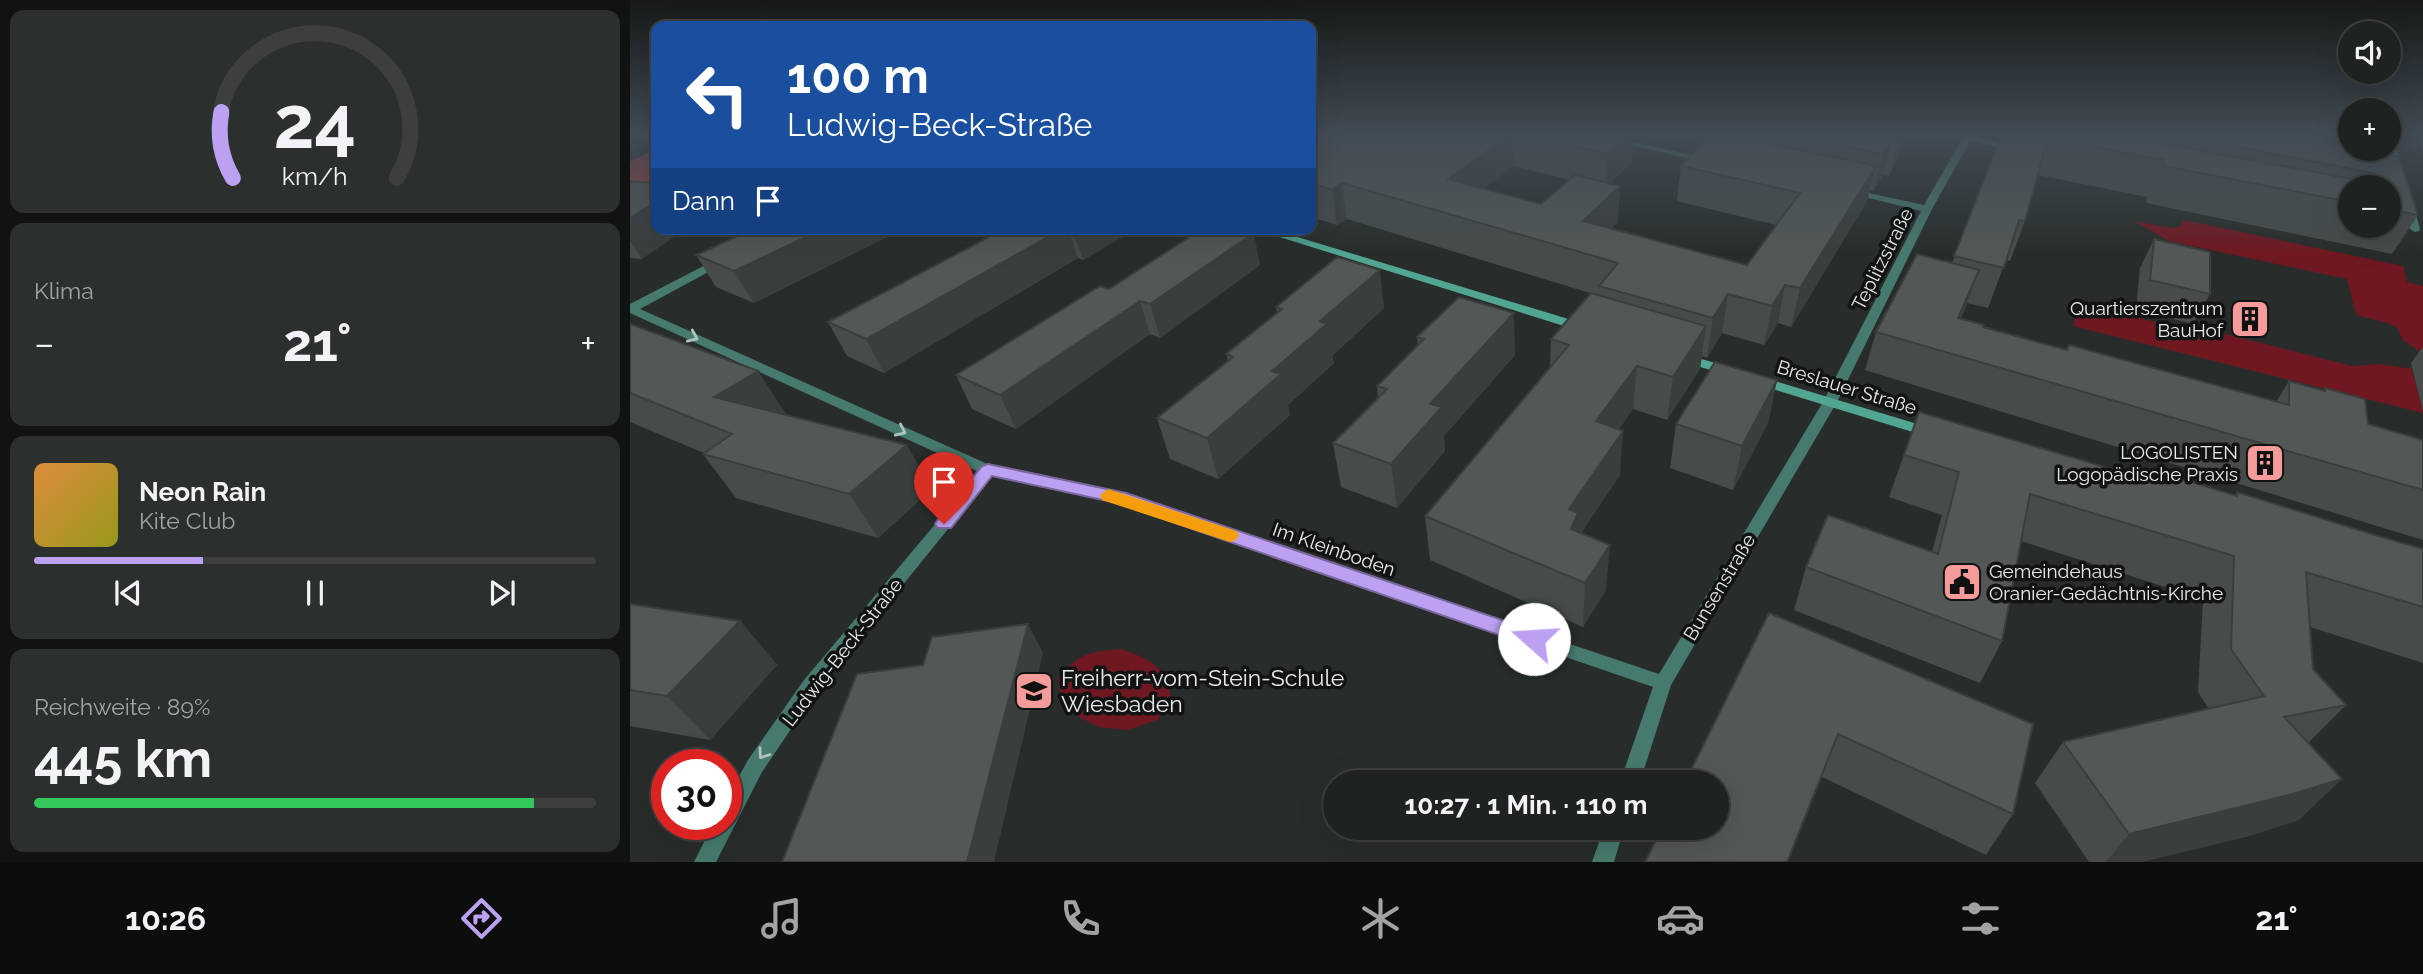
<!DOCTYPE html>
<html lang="de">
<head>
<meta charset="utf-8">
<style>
  :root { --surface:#1e2220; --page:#2b2f2d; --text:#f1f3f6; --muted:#a1a4a5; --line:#3c3f3e; --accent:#bca0f2 }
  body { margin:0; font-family:Raleway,sans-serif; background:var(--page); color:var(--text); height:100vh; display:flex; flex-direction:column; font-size:26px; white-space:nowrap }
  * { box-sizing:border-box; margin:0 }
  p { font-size:23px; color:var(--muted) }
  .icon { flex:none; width:38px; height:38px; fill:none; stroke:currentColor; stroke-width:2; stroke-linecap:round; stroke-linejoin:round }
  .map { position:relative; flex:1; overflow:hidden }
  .panel { display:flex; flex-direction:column; gap:10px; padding:10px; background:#101312; width:630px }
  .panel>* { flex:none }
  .banner { position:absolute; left:21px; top:21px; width:665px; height:214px; border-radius:14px; box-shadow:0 7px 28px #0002,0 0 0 2px var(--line); background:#1a4fa0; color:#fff; overflow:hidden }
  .buttons { position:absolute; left:1708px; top:21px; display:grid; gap:14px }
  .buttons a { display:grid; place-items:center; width:63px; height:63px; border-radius:50%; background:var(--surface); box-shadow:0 7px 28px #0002,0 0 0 2px var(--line); font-size:35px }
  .speed { position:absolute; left:21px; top:749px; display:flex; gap:14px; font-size:35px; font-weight:700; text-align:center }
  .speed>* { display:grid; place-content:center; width:91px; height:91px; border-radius:50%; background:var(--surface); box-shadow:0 7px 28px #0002,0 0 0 2px var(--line); line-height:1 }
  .speed .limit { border:10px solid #d22; background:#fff; color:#111 }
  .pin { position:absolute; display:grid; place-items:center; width:60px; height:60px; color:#fff; margin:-72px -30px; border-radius:50% 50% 50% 0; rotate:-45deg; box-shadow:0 0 7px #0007 }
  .pin .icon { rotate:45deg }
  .me { position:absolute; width:77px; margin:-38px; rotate:289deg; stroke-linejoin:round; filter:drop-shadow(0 0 5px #0008) }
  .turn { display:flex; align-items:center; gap:24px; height:147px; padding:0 21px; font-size:32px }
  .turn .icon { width:91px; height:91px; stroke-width:2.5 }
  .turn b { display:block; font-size:49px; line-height:60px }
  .then { display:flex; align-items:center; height:66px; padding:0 21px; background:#0003; gap:14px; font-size:26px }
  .big { font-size:52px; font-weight:700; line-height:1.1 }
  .panel .widget { flex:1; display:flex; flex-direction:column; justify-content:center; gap:10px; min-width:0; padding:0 24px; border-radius:14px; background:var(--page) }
  .panel .dial { align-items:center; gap:0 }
  .dial svg { height:182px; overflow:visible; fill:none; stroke:var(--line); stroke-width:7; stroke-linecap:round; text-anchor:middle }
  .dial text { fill:var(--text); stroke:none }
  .song { display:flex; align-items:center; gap:21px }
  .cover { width:84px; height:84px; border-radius:10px; background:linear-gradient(135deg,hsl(30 70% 55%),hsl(60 70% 35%)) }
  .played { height:7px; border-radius:4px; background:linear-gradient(90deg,var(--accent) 30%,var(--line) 30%) }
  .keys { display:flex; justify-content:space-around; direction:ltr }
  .heat { display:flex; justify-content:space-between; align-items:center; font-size:38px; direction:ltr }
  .charge { height:10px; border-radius:5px; background:linear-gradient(90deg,#34c759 89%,var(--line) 0) }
  .trip { position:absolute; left:693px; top:770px; width:406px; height:70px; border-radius:35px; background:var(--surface); box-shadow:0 7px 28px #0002,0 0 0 2px var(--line); font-weight:700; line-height:70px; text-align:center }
  .tab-bar { display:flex; height:112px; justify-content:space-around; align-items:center; background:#0c0e0d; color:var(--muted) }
  .tab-bar .icon { width:49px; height:49px }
  .tab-bar .current { color:var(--accent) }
  .tab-bar b { font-size:32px; color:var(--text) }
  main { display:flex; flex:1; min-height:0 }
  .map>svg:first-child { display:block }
  .green { fill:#6f1821 }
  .forest { fill:#a24045 }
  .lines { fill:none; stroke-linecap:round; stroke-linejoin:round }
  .street { fill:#477a6e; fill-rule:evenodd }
  .secondary { fill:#51a693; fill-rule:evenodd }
  .wall { fill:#474c4b; fill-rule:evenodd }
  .shaded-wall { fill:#3a3e3d }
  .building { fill:#535857; stroke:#3a3e3d; stroke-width:2 }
  .oneway { stroke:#afc3be }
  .route { fill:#bca0f2; stroke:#7a689d; stroke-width:2 }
  .slow { fill:#f59e0b }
  .labels { text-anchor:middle; stroke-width:7; stroke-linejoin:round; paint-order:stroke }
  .street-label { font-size:19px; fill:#e7eae9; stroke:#121414 }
  .poi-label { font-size:19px; fill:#e7eae9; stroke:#121414; text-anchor:end }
  .near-poi-label { font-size:23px; fill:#e7eae9; stroke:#121414; text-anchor:start }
</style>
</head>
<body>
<main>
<section class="panel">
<div class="widget dial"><svg viewBox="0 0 100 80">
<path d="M14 69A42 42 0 1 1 86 69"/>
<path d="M14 69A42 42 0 0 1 9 40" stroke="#bca0f2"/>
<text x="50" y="56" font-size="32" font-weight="700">24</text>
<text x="50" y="72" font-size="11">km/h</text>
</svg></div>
<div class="widget"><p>Klima</p>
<div class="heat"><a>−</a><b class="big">21°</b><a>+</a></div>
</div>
<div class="widget">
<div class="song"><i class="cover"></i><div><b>Neon Rain</b><p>Kite Club</p></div></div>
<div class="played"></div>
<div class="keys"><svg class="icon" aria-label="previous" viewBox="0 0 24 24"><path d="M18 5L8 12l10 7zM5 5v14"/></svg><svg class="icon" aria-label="pause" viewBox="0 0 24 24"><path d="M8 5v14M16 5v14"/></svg><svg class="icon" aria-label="next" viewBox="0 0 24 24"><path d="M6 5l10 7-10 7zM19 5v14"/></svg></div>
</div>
<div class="widget"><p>Reichweite · 89%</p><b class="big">445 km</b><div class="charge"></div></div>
</section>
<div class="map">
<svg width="1793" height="862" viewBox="0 0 1793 862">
  <rect width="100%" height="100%" fill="#282d2b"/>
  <path class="green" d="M 1554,220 L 1773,266 L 1777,282 L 1793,286 L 1793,354 L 1773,340 L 1768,329 L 1761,324 L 1726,315 L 1717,279 L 1539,241 L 1504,221 L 1541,228 L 1551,226 Z
    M 1449,305 L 1463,306 L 1557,330 L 1595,334 L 1722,366 L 1750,364 L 1782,369 L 1793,413 L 1443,326 Z
    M 491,649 C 522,660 539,667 541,703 L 527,720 L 497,730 L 469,727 L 449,717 L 431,700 L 428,679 C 449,653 458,652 491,649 Z"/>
  <path class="forest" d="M 26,150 L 26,189 L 0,181 L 0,161 Z"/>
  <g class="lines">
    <path class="street" d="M 954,134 L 970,134 L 1082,160 L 1077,163 Z
      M 1335,134 L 1343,134 L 1342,136 L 1391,148 L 1386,151 L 1340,141 L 1302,209 L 1207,402 L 1041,685 L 1010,782 L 990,782 L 1023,687 L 488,503 L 361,476 L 186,692 L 132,772 L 86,862 L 64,862 L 83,824 L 96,824 L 96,800 L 118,760 L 174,680 L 349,472 L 0,313 L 0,304 L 87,259 L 95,259 L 95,263 L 10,309 L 362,466 L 495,494 L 1029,674 L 1193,402 L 1291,211 L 1215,192 L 1220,189 L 1294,205 Z
      M 1759,136 L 1764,139 L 1774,174 L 1772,176 L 1764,174 L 1757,149 Z
      M 1778,201 L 1783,204 L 1790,229 L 1789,231 L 1785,232 L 1780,229 L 1773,204 Z
      M 974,828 L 994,828 L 984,862 L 962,862 Z"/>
    <path class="secondary" d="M 624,229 L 641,229 L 958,325 L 960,328 L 958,331 L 950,331 Z
      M 1054,354 L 1103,368 L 1105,371 L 1098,375 L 1049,361 L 1048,358 Z
      M 1128,376 L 1304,429 L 1306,432 L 1299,437 L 1123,383 L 1121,380 L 1123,377 Z"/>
  </g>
  <path class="wall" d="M 681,134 L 1004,134 L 1001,162 L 979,184 L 988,222 L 981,229 L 1117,265 L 1146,225 L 1047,201 L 1051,166 L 1081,134 L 1279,134 L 1259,176 L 1253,175 L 1243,191 L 1240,190 L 1237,201 L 1161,327 L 1148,323 L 1134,345 L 1092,333 L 1077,358 L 1072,356 L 1070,369 L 1037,420 L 1003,409 L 989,429 L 990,475 L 951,533 L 976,590 L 953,627 L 800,560 L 795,516 L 920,367 L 921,339 L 960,293 L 717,219 L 707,225 L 681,217 ZM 883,166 L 940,180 L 911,204 L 853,189 Z
    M 1372,134 L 1698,134 L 1700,145 L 1720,148 L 1788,215 L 1762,254 L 1516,203 L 1517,197 L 1408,175 L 1395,221 L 1380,261 L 1376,260 L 1358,308 L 1337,303 L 1331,318 L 1353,327 L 1436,350 L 1439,345 L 1646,402 L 1659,381 L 1693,390 L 1695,388 L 1738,424 L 1793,440 L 1793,540 L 1235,370 L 1246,332 L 1322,263 ZM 1720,187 L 1759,187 L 1759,226 L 1720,226 Z
    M 1786,134 L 1793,134 L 1793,152 Z
    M 0,181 L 12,259 L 0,258 Z
    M 123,229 L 273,229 L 124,303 L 86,287 L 66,255 Z
    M 374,229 L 506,229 L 453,260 L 448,258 L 254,373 L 217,356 L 198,322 Z
    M 1524,239 L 1580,294 L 1563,324 L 1506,310 L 1510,268 Z
    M 630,265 L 530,338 L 520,334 L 386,429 L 342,409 L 326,375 L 479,289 Z
    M 646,307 L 754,308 L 702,356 L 704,363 L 658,405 L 660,415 L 588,479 L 540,459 L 527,418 L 598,361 L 596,354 L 647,313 Z
    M 0,324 L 156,414 L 155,415 L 302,489 L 248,538 L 106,498 L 73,454 L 74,453 L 0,422 Z
    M 787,337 L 885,355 L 814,436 L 815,451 L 767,508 L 711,487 L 703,443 L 748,397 L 747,386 L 788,345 Z
    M 1792,348 L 1793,348 L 1793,411 L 1781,363 Z
    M 1147,380 L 1138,423 L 1103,490 L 1040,468 L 1046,424 Z
    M 1289,412 L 1517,479 L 1523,470 L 1604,496 L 1607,492 L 1745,535 L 1793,549 L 1793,663 L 1680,627 L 1683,669 L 1716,705 L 1678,743 L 1669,820 L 1619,836 L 1511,862 L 1459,862 L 1405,783 L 1433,742 L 1579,709 L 1568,692 L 1573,599 L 1391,541 L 1372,641 L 1350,683 L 1164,610 L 1176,567 L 1302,552 L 1312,515 L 1259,497 Z
    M 0,604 L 110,621 L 147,665 L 80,740 L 0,726 Z
    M 1139,613 L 1383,814 L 1356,855 L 1192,777 L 1158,862 L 1015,862 Z"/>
  <path class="shaded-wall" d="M 881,134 L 883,134 L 883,166 L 820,215 L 818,179 Z
    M 999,134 L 1004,134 L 1001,162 L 975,188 L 977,154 Z
    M 1271,134 L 1279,134 L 1259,176 L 1268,139 Z
    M 1263,138 L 1253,175 L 1243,191 L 1253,154 Z
    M 1246,166 L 1237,201 L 1161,327 L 1170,288 Z
    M 712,183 L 717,219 L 707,225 L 702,190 Z
    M 990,186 L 988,222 L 955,254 L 953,221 Z
    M 26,202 L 26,229 L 56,229 L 12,259 L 0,241 L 0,218 Z
    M 193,229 L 273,229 L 124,303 L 104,271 Z
    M 432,229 L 438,229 L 448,258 L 254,373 L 236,339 Z
    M 442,229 L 506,229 L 453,260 Z
    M 624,233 L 630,265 L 530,338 L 520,304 Z
    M 750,270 L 754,308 L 702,356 L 704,363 L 658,405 L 660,415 L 588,479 L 577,438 L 690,321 Z
    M 1349,270 L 1336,306 L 1315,355 L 1328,318 Z
    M 1155,285 L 1148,323 L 1134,345 L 1142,306 Z
    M 1098,294 L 1092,333 L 1077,358 L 1083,318 Z
    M 510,301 L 520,334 L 386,429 L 370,395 Z
    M 884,313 L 885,355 L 814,436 L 815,451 L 767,508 L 761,464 L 800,404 Z
    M 1076,326 L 1070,369 L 1037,420 L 1043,377 Z
    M 1007,366 L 1003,409 L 963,465 L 966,421 Z
    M 128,371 L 156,414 L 115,440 L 84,397 Z
    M 1147,380 L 1138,423 L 1103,490 L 1112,446 Z
    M 993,431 L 990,475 L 938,553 L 939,509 Z
    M 277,445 L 302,489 L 248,538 L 219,494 Z
    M 980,545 L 976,590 L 953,627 L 955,583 Z
    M 110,621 L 147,665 L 80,740 L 37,696 Z
    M 398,624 L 413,653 L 364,862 L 337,862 Z
    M 1208,734 L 1158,862 L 1157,862 Z
    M 1712,779 L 1669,820 L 1619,836 L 1511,862 L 1476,862 L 1499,834 Z"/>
  <path class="building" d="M 681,134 L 881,134 L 818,179 L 911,204 L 945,175 L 990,186 L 953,221 L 1117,265 L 1170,193 L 1051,166 L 1081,134 L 1094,134 L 1246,166 L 1170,288 L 1155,285 L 1142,306 L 1098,294 L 1083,318 L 969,286 L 988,263 L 712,183 L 702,190 L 681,183 Z
    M 890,134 L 999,134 L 977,154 Z
    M 1153,134 L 1271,134 L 1268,139 L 1263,138 L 1253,154 Z
    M 1372,134 L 1483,134 L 1743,183 L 1746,181 L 1744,173 L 1539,134 L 1642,134 L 1656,136 L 1655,134 L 1698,134 L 1700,145 L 1769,157 L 1788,215 L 1759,209 L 1759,187 L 1720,187 L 1720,202 L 1534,166 L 1534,160 L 1418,138 L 1395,221 L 1389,220 L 1374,268 L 1324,256 Z
    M 0,181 L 26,183 L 26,202 L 0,218 Z
    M 123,229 L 193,229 L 104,271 L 66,255 Z
    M 374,229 L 432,229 L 236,339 L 198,322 Z
    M 572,229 L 612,229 L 624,233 L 520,304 L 510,301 L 370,395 L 326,375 L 470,286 L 479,289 Z
    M 1524,239 L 1580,252 L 1580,294 L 1520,280 Z
    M 1287,254 L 1349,270 L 1328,318 L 1354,325 L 1353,327 L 1437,350 L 1439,345 L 1659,405 L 1659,381 L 1695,391 L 1695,388 L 1735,399 L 1738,424 L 1793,440 L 1793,490 L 1246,332 Z
    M 707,257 L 750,270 L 690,321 L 697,324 L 642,371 L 651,374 L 577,438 L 527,418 L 603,357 L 596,354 L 652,309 L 646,307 Z
    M 961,293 L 1076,326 L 1043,377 L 1007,366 L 966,421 L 993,431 L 939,509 L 948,513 L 941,529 L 980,545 L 955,583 L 795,516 L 939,345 L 921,339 Z
    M 829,297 L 884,313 L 800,404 L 812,407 L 761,464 L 703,443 L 757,389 L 747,386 L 794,339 L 787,337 Z
    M 0,324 L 128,371 L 84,397 L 277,445 L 219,494 L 73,454 L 102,434 L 0,393 Z
    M 1085,362 L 1147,380 L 1112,446 L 1046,424 Z
    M 1289,412 L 1522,481 L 1523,470 L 1607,496 L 1607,492 L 1745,535 L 1793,549 L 1793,607 L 1676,572 L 1683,669 L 1716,705 L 1654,717 L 1712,779 L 1659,795 L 1499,834 L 1433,742 L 1634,696 L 1601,649 L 1604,556 L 1400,494 L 1372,641 L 1176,567 L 1198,515 L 1308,554 L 1329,472 L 1274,455 Z
    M 0,604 L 110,621 L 37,696 L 0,690 Z
    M 1139,613 L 1403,724 L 1383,814 L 1208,734 L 1157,862 L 1015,862 L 1032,828 L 1087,828 L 1087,782 L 1055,782 Z
    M 398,624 L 337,862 L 152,862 L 227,674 L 293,665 L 302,637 Z"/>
  <defs><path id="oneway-chevron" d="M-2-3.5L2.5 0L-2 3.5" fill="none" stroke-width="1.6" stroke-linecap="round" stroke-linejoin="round" transform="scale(1.75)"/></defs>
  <g class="oneway">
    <use href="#oneway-chevron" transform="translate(63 337) rotate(24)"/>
    <use href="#oneway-chevron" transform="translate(271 431) rotate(25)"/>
    <use href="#oneway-chevron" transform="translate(133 754) rotate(125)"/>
  </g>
  <linearGradient id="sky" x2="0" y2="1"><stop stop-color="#161918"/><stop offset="0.53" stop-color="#424c55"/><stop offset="1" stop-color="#424c55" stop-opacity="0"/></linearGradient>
  <rect width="1793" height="254" fill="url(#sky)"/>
  <path class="route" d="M 358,464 L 496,493 L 911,633 L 913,639 L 911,645 L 904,647 L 487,503 L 362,476 L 321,528 L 308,528 L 305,524 L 308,519 L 352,466 Z"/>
  <path class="slow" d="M 478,489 L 606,531 L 609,535 L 606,540 L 600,542 L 472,500 L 470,495 Z"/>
  <defs>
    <g id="building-square" transform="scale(2.0125)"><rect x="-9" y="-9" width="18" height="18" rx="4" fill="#f59b9a" stroke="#121414"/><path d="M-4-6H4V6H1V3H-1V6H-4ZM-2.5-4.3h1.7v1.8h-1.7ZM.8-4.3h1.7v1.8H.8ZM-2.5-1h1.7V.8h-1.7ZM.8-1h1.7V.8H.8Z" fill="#111"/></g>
    <g id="civic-square" transform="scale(2.0125)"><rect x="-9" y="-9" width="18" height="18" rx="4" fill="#f59b9a" stroke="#121414"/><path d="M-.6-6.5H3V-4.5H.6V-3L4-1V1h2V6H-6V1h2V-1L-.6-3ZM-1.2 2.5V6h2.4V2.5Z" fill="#111"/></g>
    <g id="school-square" transform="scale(2.0125)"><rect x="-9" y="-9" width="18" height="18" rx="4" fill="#f59b9a" stroke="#121414"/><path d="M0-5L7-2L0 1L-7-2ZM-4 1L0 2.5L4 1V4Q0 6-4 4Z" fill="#111"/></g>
  </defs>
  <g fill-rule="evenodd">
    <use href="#building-square" x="1620" y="319"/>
    <use href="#building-square" x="1635" y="463"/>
    <use href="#civic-square" x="1332" y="582"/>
    <use href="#school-square" x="404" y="691"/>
  </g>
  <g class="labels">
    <g class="street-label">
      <text transform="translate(1252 259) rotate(-63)" y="7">Teplitzstraße</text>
      <text transform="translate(1217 387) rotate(17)" y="7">Breslauer Straße</text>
      <text transform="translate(704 549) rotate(19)" y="7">Im Kleinboden</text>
      <text transform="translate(1089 587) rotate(-59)" y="7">Bunsenstraße</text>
      <text transform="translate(212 652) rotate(-52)" y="7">Ludwig-Beck-Straße</text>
    </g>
    <g class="poi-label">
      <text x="1593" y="315">Quartierszentrum<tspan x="1593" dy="22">BauHof</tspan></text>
      <text x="1608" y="459">LOGOLISTEN<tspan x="1608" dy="22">Logopädische Praxis</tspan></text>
      <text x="1359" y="578" text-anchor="start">Gemeindehaus<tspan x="1359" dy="22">Oranier-Gedächtnis-Kirche</tspan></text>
    </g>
    <g class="near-poi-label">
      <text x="431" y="686">Freiherr-vom-Stein-Schule<tspan x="431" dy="26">Wiesbaden</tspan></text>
    </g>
  </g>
</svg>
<div class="buttons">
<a><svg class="icon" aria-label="sound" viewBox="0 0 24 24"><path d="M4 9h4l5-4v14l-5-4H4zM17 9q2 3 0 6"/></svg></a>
<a>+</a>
<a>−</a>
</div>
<div class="speed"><div class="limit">30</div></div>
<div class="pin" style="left:314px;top:524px;background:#d93025"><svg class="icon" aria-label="arrive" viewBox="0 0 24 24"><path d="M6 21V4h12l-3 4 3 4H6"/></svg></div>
<svg class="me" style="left:904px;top:639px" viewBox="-20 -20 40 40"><circle r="19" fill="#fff"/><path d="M0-13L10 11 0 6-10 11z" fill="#bca0f2"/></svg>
<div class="trip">10:27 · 1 Min. · 110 m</div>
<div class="banner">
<div class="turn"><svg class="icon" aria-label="left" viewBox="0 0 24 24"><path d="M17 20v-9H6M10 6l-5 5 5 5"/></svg><div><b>100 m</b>Ludwig-Beck-Straße</div></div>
<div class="then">Dann<svg class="icon" aria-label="arrive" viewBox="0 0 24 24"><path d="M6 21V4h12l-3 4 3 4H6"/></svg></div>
</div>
</div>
</main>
<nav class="tab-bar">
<b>10:26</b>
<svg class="icon current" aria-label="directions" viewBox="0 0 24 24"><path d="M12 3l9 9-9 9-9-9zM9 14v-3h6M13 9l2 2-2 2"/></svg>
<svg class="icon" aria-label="music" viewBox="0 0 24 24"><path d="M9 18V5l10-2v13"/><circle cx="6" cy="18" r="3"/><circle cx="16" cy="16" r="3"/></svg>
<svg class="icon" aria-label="phone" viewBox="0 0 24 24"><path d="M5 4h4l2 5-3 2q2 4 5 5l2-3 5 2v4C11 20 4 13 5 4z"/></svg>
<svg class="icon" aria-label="climate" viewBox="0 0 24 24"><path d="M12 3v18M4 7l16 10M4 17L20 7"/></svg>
<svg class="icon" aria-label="car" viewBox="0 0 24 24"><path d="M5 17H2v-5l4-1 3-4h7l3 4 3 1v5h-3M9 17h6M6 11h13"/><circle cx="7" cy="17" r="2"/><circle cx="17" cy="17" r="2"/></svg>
<svg class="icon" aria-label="filters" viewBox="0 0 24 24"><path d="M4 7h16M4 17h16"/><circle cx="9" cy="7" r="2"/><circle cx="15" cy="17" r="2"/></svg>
<b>21°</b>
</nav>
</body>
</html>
